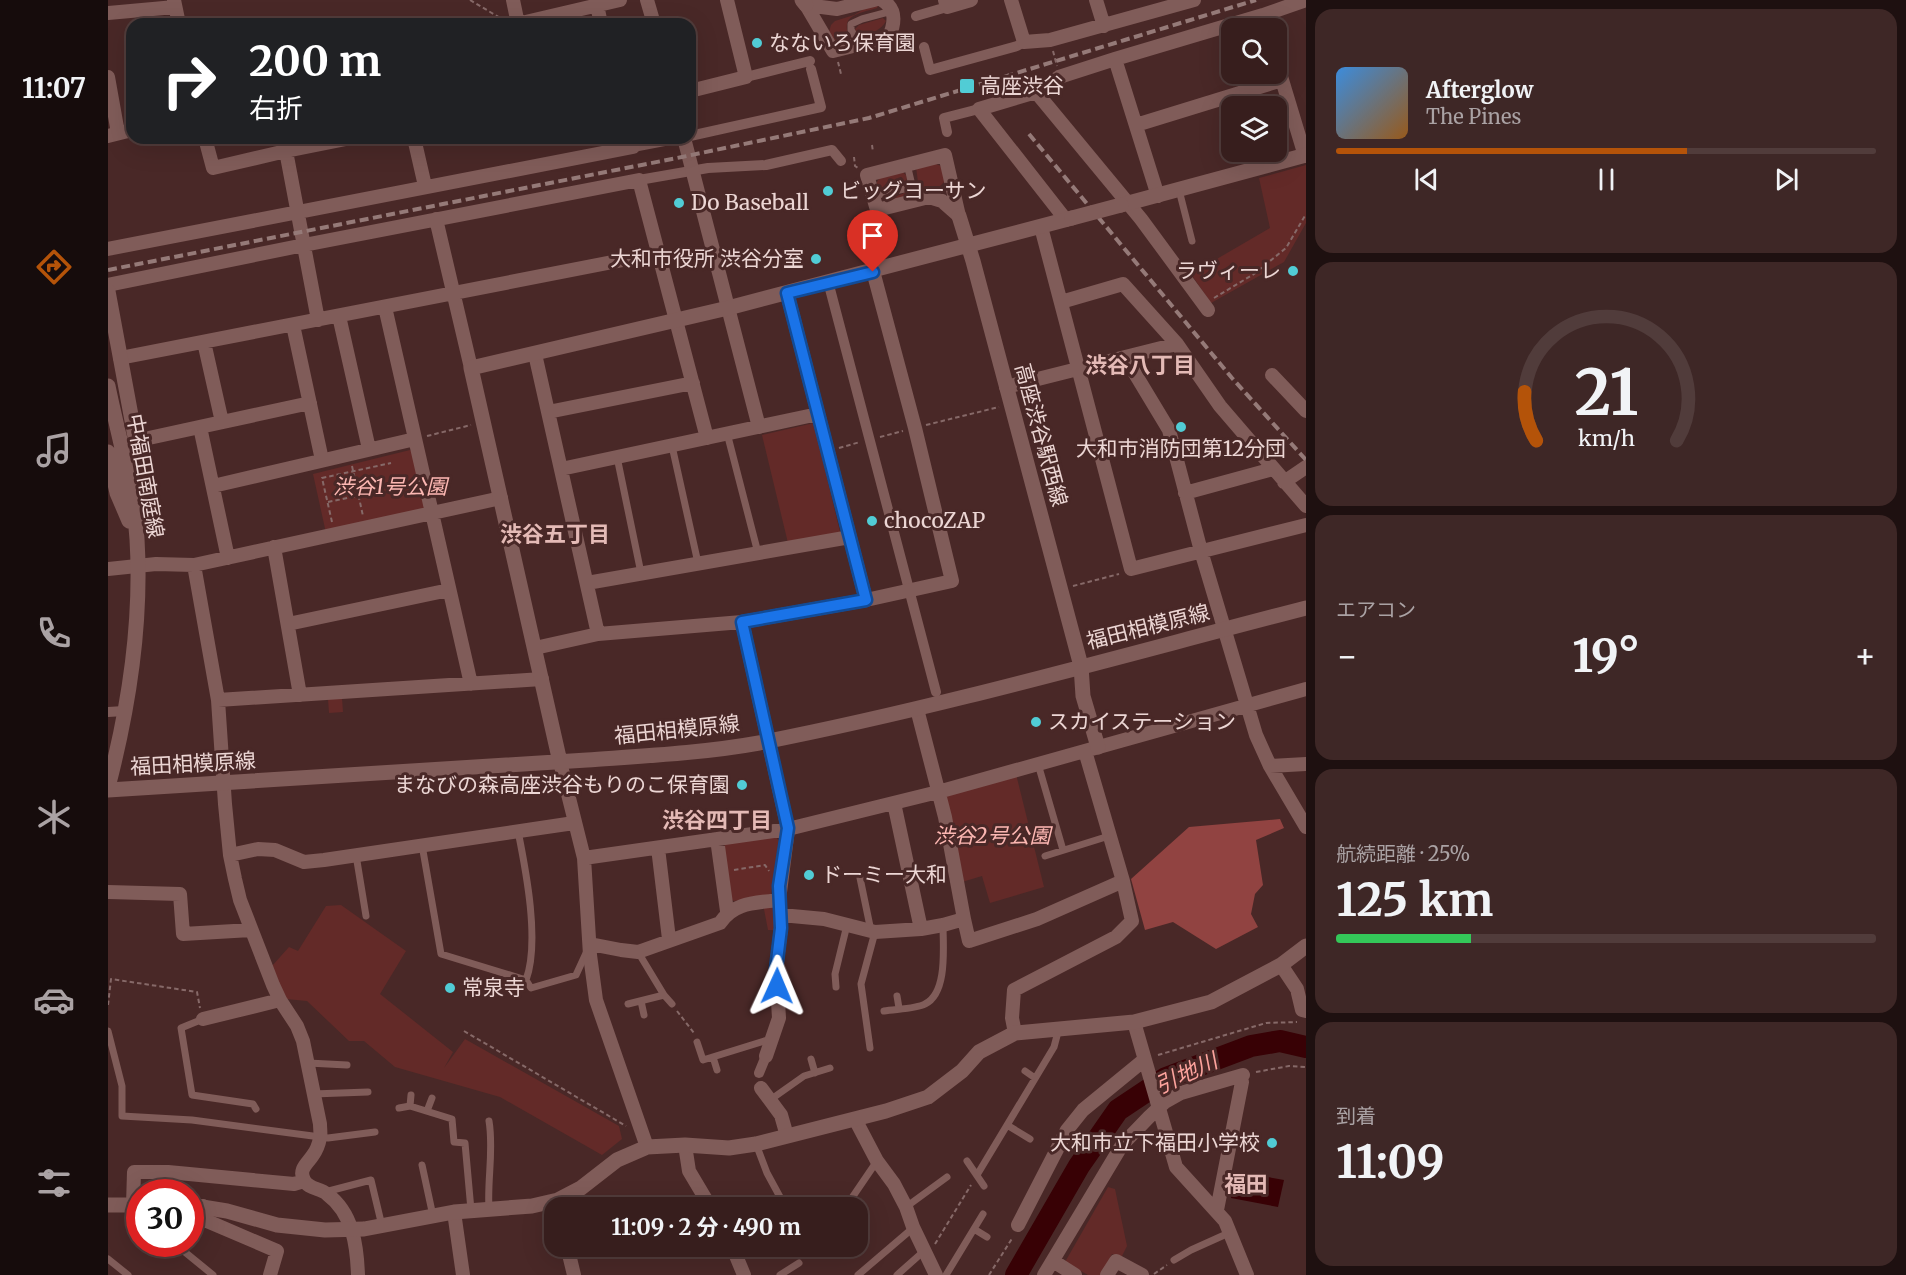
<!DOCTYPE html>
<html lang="ja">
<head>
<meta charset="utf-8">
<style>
  :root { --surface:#371e1d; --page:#3e2726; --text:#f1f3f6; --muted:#aaa2a4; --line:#513c3b; --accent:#b45309 }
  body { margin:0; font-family:Merriweather,"Noto Sans JP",serif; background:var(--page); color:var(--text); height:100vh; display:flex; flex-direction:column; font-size:22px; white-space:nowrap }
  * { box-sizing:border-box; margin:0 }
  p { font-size:20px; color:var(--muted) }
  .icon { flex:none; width:33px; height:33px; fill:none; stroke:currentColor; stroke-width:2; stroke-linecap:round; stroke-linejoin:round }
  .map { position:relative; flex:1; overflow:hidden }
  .drawer { display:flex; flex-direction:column; gap:9px; padding:9px; background:#1e1010; width:600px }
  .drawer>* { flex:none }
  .top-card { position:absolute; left:18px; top:18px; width:570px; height:126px; border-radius:18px; box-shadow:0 6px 24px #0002,0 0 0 2px var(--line); background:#202124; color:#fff; overflow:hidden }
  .controls { position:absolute; left:1113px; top:18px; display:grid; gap:12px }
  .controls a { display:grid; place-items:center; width:66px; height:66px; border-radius:12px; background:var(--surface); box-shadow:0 6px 24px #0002,0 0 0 2px var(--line); font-size:30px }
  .speed { position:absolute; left:18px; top:1179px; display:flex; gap:12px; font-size:30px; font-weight:700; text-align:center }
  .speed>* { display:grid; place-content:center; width:78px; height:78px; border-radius:50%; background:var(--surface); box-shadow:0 6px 24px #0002,0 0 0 2px var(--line); line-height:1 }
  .speed .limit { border:9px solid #d22; background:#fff; color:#111 }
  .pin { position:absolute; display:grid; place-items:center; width:51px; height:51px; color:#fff; margin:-62px -26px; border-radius:50% 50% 50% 0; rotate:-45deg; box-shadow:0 0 6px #0007 }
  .pin .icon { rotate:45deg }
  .me { position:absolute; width:66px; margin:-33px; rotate:1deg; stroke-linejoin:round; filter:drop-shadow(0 0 4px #0008) }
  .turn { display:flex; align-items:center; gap:21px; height:126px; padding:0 24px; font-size:27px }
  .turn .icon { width:78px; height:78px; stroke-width:2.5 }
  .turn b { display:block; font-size:42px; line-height:51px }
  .big { font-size:45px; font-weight:700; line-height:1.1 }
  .drawer .widget { flex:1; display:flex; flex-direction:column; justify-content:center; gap:9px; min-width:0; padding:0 21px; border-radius:18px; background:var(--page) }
  .drawer .dial { align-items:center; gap:0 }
  .dial svg { height:156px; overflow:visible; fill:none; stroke:var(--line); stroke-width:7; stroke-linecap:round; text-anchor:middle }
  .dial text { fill:var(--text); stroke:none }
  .song { display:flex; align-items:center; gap:18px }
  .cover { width:72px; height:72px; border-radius:9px; background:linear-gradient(135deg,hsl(210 70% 55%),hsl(30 70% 35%)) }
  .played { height:6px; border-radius:3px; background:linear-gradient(90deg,var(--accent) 65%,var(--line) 65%) }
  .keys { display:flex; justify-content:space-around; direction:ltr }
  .heat { display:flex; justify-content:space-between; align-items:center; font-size:33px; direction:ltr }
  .charge { height:9px; border-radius:4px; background:linear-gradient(90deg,#34c759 25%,var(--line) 0) }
  .trip { position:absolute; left:436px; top:1197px; width:324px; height:60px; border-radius:18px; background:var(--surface); box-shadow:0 6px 24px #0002,0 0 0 2px var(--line); font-weight:700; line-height:60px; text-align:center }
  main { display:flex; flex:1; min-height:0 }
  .tabs { display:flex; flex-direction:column; width:108px; justify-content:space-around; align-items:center; background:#160c0c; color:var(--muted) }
  .tabs .icon { width:42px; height:42px }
  .tabs .current { color:var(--accent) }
  .tabs b { font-size:27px; color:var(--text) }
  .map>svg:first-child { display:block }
  .green { fill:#632a28 }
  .forest { fill:#914341 }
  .water { fill:#380105 }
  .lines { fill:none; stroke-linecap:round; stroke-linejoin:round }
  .river { stroke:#380105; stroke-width:22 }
  .path { stroke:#866968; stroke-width:2; stroke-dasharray:4.5 3; stroke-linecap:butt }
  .service { stroke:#805c59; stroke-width:7 }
  .pedestrian { stroke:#805c59; stroke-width:10 }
  .minor { stroke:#805c59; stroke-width:14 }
  .tertiary { stroke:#805c59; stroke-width:15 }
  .rail { stroke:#957a78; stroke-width:4; stroke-dasharray:9 4.5; stroke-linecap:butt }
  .tertiary-bridge { stroke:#805c59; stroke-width:15 }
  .route-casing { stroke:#114b97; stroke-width:15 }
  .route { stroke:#1a73e8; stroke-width:10 }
  .poi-dot { fill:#51ccd5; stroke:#492827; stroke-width:2 }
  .labels { text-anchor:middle; stroke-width:6; stroke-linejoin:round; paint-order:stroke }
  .poi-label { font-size:21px; fill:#ecd6d4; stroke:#492827; text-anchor:start }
  .street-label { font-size:21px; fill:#ecd6d4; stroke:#492827 }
  .park-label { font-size:21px; font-style:italic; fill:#fcb7b2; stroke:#492827 }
  .neighbourhood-label { font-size:22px; font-weight:bold; fill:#e4bab6; stroke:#492827 }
  .water-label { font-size:22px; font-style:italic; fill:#fda39d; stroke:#492827 }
</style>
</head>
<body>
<main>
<nav class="tabs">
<b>11:07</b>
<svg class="icon current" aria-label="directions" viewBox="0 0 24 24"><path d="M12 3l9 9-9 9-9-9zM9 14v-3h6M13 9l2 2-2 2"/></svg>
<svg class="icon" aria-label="music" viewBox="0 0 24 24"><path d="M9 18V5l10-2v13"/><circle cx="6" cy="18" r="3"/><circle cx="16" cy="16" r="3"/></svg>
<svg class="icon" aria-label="phone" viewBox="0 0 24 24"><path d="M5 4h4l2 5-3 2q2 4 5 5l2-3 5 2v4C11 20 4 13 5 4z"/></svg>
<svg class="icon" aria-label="climate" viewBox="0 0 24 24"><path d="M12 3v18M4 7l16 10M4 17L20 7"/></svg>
<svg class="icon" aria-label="car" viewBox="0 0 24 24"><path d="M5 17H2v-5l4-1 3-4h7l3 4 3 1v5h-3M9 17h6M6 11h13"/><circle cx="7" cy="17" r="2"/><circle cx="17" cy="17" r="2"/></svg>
<svg class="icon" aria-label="filters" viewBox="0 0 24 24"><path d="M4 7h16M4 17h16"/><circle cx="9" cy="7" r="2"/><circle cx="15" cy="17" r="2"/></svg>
</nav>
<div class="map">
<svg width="1198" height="1275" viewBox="0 0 1198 1275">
  <rect width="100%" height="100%" fill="#492827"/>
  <path class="green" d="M 764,4 L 770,6 L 769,8 C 761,11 741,13 739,24 C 738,28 740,34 740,39 L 731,41 L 725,39 L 721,32 L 723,25 L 727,21 L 746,15 Z
    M 775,18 L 778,21 C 773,31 759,36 749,34 L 747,29 L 751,25 Z
    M 828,164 L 833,166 L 837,181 L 828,190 L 781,201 L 781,199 L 807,189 L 810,182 L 808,167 Z
    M 1198,165 L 1198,223 L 1176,262 L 1103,303 L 1083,274 L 1162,228 L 1151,178 Z
    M 793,171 L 798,175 L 799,179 L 794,186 L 768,192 L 767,185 L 773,176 Z
    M 706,423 L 732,532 L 680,543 L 654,435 Z
    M 302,450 L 306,453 L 318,508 L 218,533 L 205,474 Z
    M 234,698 L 235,712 L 221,713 L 220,699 Z
    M 908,774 L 936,887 L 882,903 L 874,876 L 854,882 L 835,794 Z
    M 667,836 L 671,841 L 663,895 L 626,901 L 623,899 L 615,848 L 619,842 Z
    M 666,902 L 668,930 L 660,930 L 655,904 Z
    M 233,905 L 298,951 L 272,994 L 345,1052 L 336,1068 L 357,1039 L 511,1126 L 514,1139 L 494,1155 L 392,1097 L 287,1067 L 256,1041 L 241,1041 L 199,1001 L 178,999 L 164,966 L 181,947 L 190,951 L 218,906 Z
    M 1000,1187 L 1007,1189 L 1019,1246 L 1013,1258 L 1004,1254 L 993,1275 L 980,1275 L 957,1262 Z"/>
  <path class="forest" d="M 1172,819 L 1176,828 L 1148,840 L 1155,885 L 1147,894 L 1143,914 L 1150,927 L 1108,949 L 1065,922 L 1037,930 L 1023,879 L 1081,827 Z"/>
  <path class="water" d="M 1128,1171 L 1176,1180 L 1170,1207 L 1123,1198 Z"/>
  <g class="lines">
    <path class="river" d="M 908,1275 L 971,1166 L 1010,1110 L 1058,1078 L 1143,1046 L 1172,1041 L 1198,1047"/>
    <path class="path" d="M 362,0 L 394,19
      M 945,51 L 949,66
      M 730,62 L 733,74
      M 764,145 L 765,152
      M 746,157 L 747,166 L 750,168
      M 746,236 L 744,229 L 751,227
      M 1106,298 L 1146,274 L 1178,248 L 1198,214
      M 818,425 L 891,407
      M 319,436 L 363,425
      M 772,437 L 795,431
      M 731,448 L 752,442
      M 244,466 L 255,516
      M 220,502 L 249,496
      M 224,522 L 214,478 L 283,463
      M 965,586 L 1011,574
      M 626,870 L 657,865 L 661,871
      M 0,1005 L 3,979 L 89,992 L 92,1008
      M 569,1011 L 586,1033
      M 356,1031 L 518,1126
      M 1050,1055 L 1158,1023 L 1189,1022
      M 1148,1072 L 1181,1066 L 1198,1067
      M 827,1244 L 863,1185
      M 1046,1274 L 1059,1265
      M 881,1275 L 905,1237"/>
    <path class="service" d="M 752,44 L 743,30 L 743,24 L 754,19 L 784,11
      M 1071,190 L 1084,241
      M 765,196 L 796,189 L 803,181 L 799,164
      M 619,433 L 650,553
      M 564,446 L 590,563
      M 509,457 L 533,573
      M 930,764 L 955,850
      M 410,831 C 418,871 432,942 418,980
      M 314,845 L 333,954 L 418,980 L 423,988 L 468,975 L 479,951
      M 248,855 L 258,916
      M 937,856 L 1001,836
      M 752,878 L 763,931
      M 530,952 L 556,995 L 564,1004
      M 728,987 L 727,974 L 739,925
      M 789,996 L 791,1008
      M 533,1001 L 536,1015
      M 520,1004 L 556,995
      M 776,1011 C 787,1009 808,1009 817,1004 C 840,993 835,946 835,925
      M 95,1019 L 73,1028 L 84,1095 L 145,1104 L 148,1109
      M 0,1031 L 14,1086 L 14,1116 L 84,1120 L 220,1138 L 267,1132
      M 589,1042 L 595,1060 L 663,1039
      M 762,1048 L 753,984 L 767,932
      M 605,1057 L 609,1070
      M 703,1059 L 707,1073
      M 200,1063 L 239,1065
      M 917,1071 L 927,1078
      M 205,1094 L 260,1092
      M 662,1100 L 696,1076 L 722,1068
      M 302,1106 L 303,1095
      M 291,1108 L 302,1106 L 344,1119 L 346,1142 L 357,1143 L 363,1210
      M 319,1111 L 324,1098
      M 899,1125 L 922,1139
      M 648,1144 L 659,1173 L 678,1208
      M 859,1161 L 876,1186
      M 314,1165 L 325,1216
      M 869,1175 L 946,1047 L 951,1028
      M 217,1192 L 263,1180 L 274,1226
      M 798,1207 L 839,1177
      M 737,1208 L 769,1161
      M 381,1209 C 379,1180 386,1150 381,1121
      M 866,1229 L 879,1237
      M 67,1244 L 105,1275
      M 0,1259 L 20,1275
      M 1066,1260 L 1083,1250 L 1123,1232
      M 672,1275 L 691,1263
      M 750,1275 L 805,1228
      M 789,1275 L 816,1251
      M 838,1275 L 875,1214"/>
    <path class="pedestrian" d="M 808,16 L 839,7
      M 816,47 L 822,70 L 909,46 L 916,42
      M 638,77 L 702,61
      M 839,132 L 836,118 L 871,109
      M 582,136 L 713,107 L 703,69
      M 525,147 L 572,138
      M 531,180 L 600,168 L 658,165 L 724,150 L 733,161
      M 722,289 L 828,692
      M 0,712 L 16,711
      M 651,1073 L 658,1056"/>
    <path class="minor" d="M 66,0 L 71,24
      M 405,0 L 410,24
      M 539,0 L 546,24
      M 837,0 L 839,7 L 863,0
      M 903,0 L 916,42 L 942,40 L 1086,0
      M 988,0 L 996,26
      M 489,5 L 493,24
      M 698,5 L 725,51 L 781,37 C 787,23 789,9 774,0
      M 698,5 L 729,9 L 766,0
      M 0,13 L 67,7
      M 409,24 L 512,0
      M 1007,59 L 1050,196
      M 1168,60 L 1197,156
      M 0,77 L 10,133
      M 582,91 L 638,77 L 619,0
      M 928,92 L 1033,219 L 1100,310
      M 1028,125 L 1174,80
      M 0,136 L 24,130
      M 97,138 L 105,168 L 178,151
      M 306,138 L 317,186
      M 576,138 L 651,427
      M 837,155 L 851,216 L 834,201 L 821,197 L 769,210 L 759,175 Z
      M 328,219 L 363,368
      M 958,220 L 871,109 L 928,92 L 951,77 L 1007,59 L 1155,15 L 1198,0
      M 933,227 L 1023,569 L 1198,525
      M 0,249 L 525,147 L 522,138
      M 0,285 L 196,245 L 531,180 L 599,438
      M 679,293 L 758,600
      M 953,302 L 1015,284 L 1069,344 L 1112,406 L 1198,506
      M 277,307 L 363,684
      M 231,316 L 261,449
      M 210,320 L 178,151 L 243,138
      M 185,325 L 214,460
      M 96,342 L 114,422
      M 427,354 L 490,634
      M 1017,357 L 1061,430 L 1093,551 L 1148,735 L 1162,766 L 1198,827
      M 12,358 L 551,253
      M 1164,375 L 1198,411
      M 898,387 L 1069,344
      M 440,412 L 585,383
      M 92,427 L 120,558
      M 27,441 L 202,403
      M 453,469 L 710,414
      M 1176,482 L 1198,467
      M 105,486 L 307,439
      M 1077,493 L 1165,469
      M 166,547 L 192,695
      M 86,565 L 110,700 L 117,804 L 122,855 L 127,879 L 132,900 L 165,985 L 172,1000 L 189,1026 L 195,1041 L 212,1124 C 212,1129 213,1134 212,1138 C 211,1143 208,1151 205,1155 C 200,1163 190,1169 196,1180 C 200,1189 212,1188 219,1194 C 245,1213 249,1246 250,1275
      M 0,569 L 48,564 L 86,565 L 393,498
      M 479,583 L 742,537
      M 180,624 L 341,590
      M 427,648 L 490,634 L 634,622 L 758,600 L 844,581 L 807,428 L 765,271
      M 110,700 L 434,679
      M 809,709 L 837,817 L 856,919
      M 452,762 L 476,858 L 482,955 L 488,1000 L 539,1147
      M 1162,766 L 1198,764
      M 786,803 L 813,929
      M 609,839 L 619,911
      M 550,848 L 561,939
      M 122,855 L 150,849 L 167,850 L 196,862 L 216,860 L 466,823
      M 476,858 L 680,829 L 830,792 L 1198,689
      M 0,892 L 72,894 L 75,934 L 143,930
      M 673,915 L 716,919 L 767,932 L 813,929 L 835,925 L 856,919 L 861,941 L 929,919 L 1015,881
      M 482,944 L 513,950 L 530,952 L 612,923 C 626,902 647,903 671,900 L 680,829 L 634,622
      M 1173,965 L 1189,989 L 1194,1010 L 1198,1011
      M 95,1019 L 172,1000
      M 1026,1022 L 1068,1167 L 1117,1221 L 1139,1275
      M 907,1033 L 904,1018 L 906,990 L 1008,937 L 1024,921 L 1015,881 L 977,751
      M 658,1056 L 671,1018 L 668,969 L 673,928 L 672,908
      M 653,1088 L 673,1115 L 679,1136
      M 747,1119 L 769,1161 L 786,1184 L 798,1207 L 805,1227 L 828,1275
      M 577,1145 L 581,1171 L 603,1208
      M 25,1205 L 26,1172 L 60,1172 L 186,1184 L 196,1181
      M 95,1206 L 99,1221 L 169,1251 L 162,1275
      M 1109,1210 L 1134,1082
      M 346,1212 L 355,1275
      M 910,1225 L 959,1130 L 975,1110 L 1036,1060
      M 459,1246 L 466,1275
      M 624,1246 L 636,1275
      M 945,1261 L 967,1275
      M 936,1275 L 1014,1145 L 1041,1117 L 1057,1102 L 1073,1093 L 1135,1075
      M 999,1275 L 1008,1261 L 1034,1275"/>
    <path class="tertiary" d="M 694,0 L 698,5
      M 1013,205 L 1198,155
      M 851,216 L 865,261 L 973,666 L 975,696 L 990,747
      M 0,291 L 35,480 L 31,517
      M 0,386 C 10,435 26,489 29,539 C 34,622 21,707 0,787
      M 0,452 L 9,493 L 21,521
      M 452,762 L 363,368 L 620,308 L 964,218
      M 0,790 L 479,760 C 535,756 596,753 651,743 C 835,707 1016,655 1198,608
      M 0,1205 L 32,1205
      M 82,1205 L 119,1211 L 169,1225 L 217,1230 L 256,1229 L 346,1212 L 424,1206 L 450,1200 L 473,1188 L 509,1160 L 539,1147 L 577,1145 L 621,1148 L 648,1144 L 778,1111 L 820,1097 L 854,1071 L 871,1052 L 907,1033 L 1026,1022 L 1103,1002 L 1173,965 L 1198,946"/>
    <path class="rail" d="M 921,134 L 1124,378 L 1198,460
      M 0,270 L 574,157 L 761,118 L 1148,0"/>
    <path class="tertiary-bridge" d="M 964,218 L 1013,205"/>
  </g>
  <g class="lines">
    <g class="route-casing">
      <path id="route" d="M 669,986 L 668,969 L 673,928 L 671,886 L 680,828 L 634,622 L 758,600 L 679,293 L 765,272"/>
    </g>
    <use href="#route" class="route"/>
  </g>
  <g class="poi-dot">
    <circle cx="649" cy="43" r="6"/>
    <rect x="851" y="78" width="16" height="16" rx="3"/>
    <circle cx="720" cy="191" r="6"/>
    <circle cx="571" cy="203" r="6"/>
    <circle cx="708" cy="259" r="6"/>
    <circle cx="1185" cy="271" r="6"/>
    <circle cx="1073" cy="427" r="6"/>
    <circle cx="764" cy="521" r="6"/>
    <circle cx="928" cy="722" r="6"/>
    <circle cx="634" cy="785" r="6"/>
    <circle cx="701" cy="875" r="6"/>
    <circle cx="342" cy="988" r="6"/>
    <circle cx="1164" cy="1143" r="6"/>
  </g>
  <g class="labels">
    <g class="poi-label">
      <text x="661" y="50">なないろ保育園</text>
      <text x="872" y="93">高座渋谷</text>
      <text x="732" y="198">ビッグヨーサン</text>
      <text x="583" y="210">Do Baseball</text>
      <text x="696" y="266" text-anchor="end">大和市役所 渋谷分室</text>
      <text x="1173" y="278" text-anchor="end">ラヴィーレ</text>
      <text x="1073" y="456" text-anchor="middle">大和市消防団第12分団</text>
      <text x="776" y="528">chocoZAP</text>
      <text x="940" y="729">スカイステーション</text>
      <text x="622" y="792" text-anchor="end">まなびの森高座渋谷もりのこ保育園</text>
      <text x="713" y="882">ドーミー大和</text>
      <text x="354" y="995">常泉寺</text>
      <text x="1152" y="1150" text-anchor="end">大和市立下福田小学校</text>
    </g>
    <g class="street-label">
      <text transform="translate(933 435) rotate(75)" y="7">高座渋谷駅西線</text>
      <text transform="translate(37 476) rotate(80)" y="7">中福田南庭線</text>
      <text transform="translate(1040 627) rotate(-14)" y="7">福田相模原線</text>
      <text transform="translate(569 730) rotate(-6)" y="7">福田相模原線</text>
      <text transform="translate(85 764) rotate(-3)" y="7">福田相模原線</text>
    </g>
    <g class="park-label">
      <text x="282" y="494">渋谷1号公園</text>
      <text x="884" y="843">渋谷2号公園</text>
    </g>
    <g class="neighbourhood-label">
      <text x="1032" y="373">渋谷八丁目</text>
      <text x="447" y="542">渋谷五丁目</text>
      <text x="609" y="828">渋谷四丁目</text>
      <text x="1138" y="1192">福田</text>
    </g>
    <g class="water-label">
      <text transform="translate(1078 1073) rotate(-25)" y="8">引地川</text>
    </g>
  </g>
</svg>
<div class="controls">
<a><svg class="icon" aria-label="search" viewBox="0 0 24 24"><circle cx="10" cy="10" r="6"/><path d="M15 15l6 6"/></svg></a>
<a><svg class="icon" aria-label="layers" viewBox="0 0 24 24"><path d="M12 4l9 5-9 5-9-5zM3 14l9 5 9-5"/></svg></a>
</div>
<div class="speed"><div class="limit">30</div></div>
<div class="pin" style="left:765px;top:272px;background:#d93025"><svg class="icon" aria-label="arrive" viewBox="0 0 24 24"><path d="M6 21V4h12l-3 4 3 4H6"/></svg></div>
<svg class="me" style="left:669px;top:986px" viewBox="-20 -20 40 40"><path d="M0-17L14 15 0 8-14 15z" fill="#1a73e8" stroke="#fff" stroke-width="4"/></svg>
<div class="trip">11:09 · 2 分 · 490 m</div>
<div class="top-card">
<div class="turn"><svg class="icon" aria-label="right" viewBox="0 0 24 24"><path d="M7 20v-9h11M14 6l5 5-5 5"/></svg><div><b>200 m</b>右折</div></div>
</div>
</div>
<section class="drawer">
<div class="widget">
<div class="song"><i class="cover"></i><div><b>Afterglow</b><p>The Pines</p></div></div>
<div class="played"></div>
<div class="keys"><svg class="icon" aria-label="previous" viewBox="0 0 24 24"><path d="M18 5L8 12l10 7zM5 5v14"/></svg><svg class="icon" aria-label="pause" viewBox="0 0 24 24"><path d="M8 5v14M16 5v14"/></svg><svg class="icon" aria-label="next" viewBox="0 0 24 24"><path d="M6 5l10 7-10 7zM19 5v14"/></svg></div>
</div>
<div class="widget dial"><svg viewBox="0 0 100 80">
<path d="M14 69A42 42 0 1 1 86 69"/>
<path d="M14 69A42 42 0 0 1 8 44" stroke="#b45309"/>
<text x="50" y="56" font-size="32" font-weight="700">21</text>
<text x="50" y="72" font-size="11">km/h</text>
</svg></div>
<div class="widget"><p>エアコン</p>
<div class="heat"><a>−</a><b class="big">19°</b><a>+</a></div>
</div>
<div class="widget"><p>航続距離 · 25%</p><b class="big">125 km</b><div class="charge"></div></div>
<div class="widget"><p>到着</p><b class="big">11:09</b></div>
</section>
</main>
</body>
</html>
